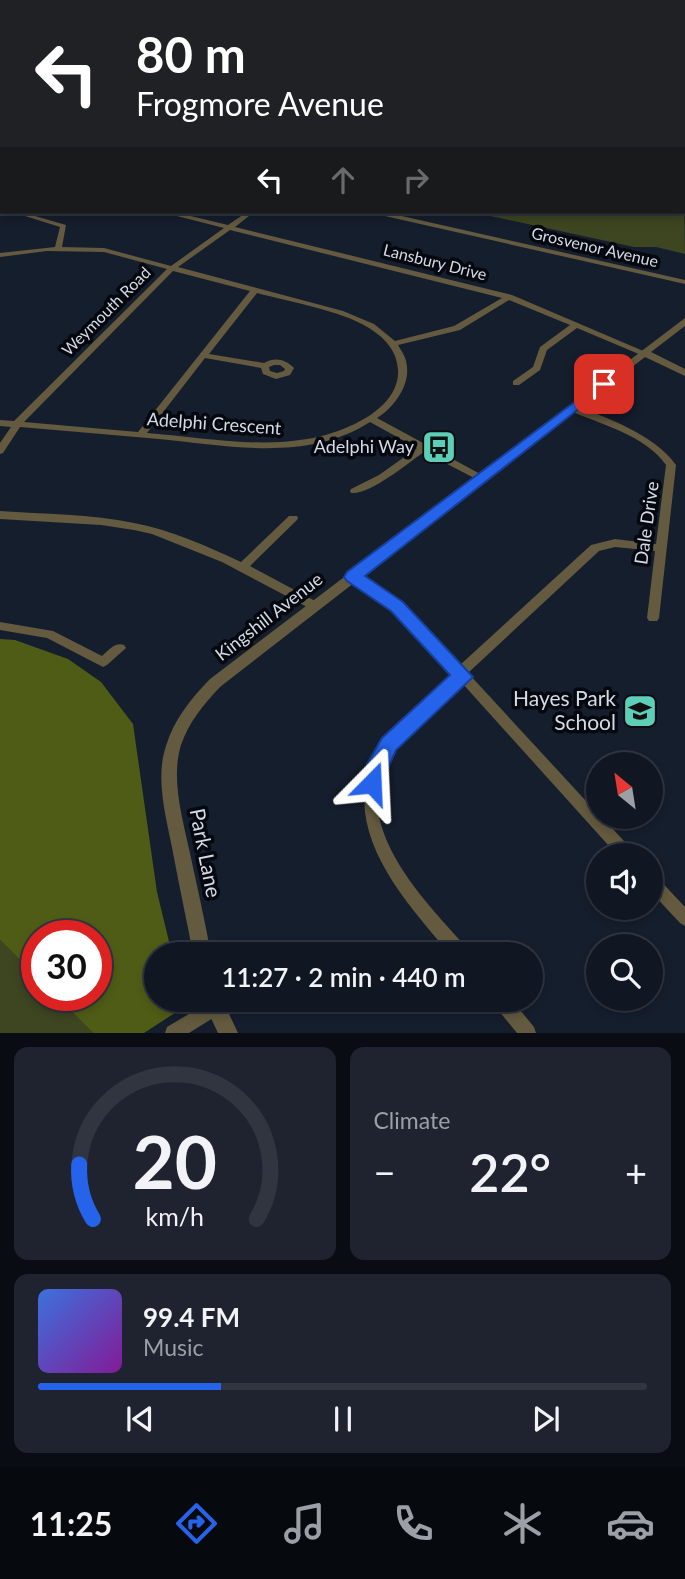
<!DOCTYPE html>
<html lang="en">
<head>
<meta charset="utf-8">
<style>
  :root { --surface:#101622; --page:#1e232f; --text:#f1f3f6; --muted:#9c9fa5; --line:#303540; --accent:#2563eb }
  body { margin:0; font-family:Lato,sans-serif; background:var(--page); color:var(--text); height:100vh; display:flex; flex-direction:column; font-size:26px; white-space:nowrap }
  * { box-sizing:border-box; margin:0 }
  p { font-size:23px; color:var(--muted) }
  .icon { flex:none; width:38px; height:38px; fill:none; stroke:currentColor; stroke-width:2; stroke-linecap:round; stroke-linejoin:round }
  .map { position:relative; height:1033px; overflow:hidden }
  .side { display:flex; flex-direction:column; gap:14px; padding:14px; background:#090c13; flex:1 }
  .side>* { flex:none }
  .top-card { position:absolute; left:0px; top:0px; width:686px; height:214px; box-shadow:0 4px 10px #0003,0 0 0 2px var(--line); background:#202124; color:#fff; overflow:hidden }
  .needle { width:46px; rotate:330deg }
  .buttons { position:absolute; left:586px; top:752px; display:grid; gap:14px }
  .buttons a { display:grid; place-items:center; width:77px; height:77px; border-radius:50%; background:var(--surface); box-shadow:0 4px 10px #0003,0 0 0 2px var(--line); font-size:35px }
  .speed { position:absolute; left:21px; top:920px; display:flex; gap:14px; font-size:35px; font-weight:700; text-align:center }
  .speed>* { display:grid; place-content:center; width:91px; height:91px; border-radius:50%; background:var(--surface); box-shadow:0 4px 10px #0003,0 0 0 2px var(--line); line-height:1 }
  .speed .limit { border:10px solid #d22; background:#fff; color:#111 }
  .pin { position:absolute; display:grid; place-items:center; width:60px; height:60px; color:#fff; margin:-30px; border-radius:14px; box-shadow:0 4px 10px #0006 }
  .me { position:absolute; width:77px; margin:-38px; rotate:21deg; stroke-linejoin:round; filter:drop-shadow(0 0 5px #0008) }
  .turn { display:flex; align-items:center; gap:24px; height:147px; padding:0 21px; font-size:32px }
  .turn .icon { width:91px; height:91px; stroke-width:2.5 }
  .turn b { display:block; font-size:49px; line-height:60px }
  .lanes { display:flex; align-items:center; height:66px; padding:0 21px; background:#0003; justify-content:center; gap:35px; direction:ltr }
  .lanes .off { opacity:.35 }
  .big { font-size:52px; font-weight:600; line-height:1.1 }
  .side .card { flex:1; display:flex; flex-direction:column; justify-content:center; gap:10px; min-width:0; padding:0 24px; border-radius:14px; background:var(--page) }
  .side .dial { align-items:center; gap:0 }
  .dial svg { height:182px; overflow:visible; fill:none; stroke:var(--line); stroke-width:7; stroke-linecap:round; text-anchor:middle }
  .dial text { fill:var(--text); stroke:none }
  .song { display:flex; align-items:center; gap:21px }
  .cover { width:84px; height:84px; border-radius:10px; background:linear-gradient(135deg,hsl(220 70% 55%),hsl(290 70% 35%)) }
  .played { height:7px; border-radius:4px; background:linear-gradient(90deg,var(--accent) 30%,var(--line) 30%) }
  .keys { display:flex; justify-content:space-around; direction:ltr }
  .heat { display:flex; justify-content:space-between; align-items:center; font-size:38px; direction:ltr }
  .side .tiles { flex:1; display:grid; gap:14px; grid-template-columns:1fr 1fr }
  .card:last-child { grid-column:span 2 }
  .trip { position:absolute; left:144px; top:942px; width:399px; height:70px; border-radius:35px; background:var(--surface); box-shadow:0 4px 10px #0003,0 0 0 2px var(--line); font-weight:600; line-height:70px; text-align:center }
  .tabs { display:flex; height:112px; justify-content:space-around; align-items:center; background:#06090e; color:var(--muted) }
  .tabs .icon { width:49px; height:49px }
  .tabs .on { color:var(--accent) }
  .tabs b { font-size:32px; color:var(--text) }
  .map>svg:first-child { display:block }
  .green { fill:#3d4521 }
  .forest { fill:#4f5c16 }
  .lines { fill:none; stroke-linecap:round; stroke-linejoin:round }
  .stream { stroke:#174c55; stroke-width:2 }
  .minor { fill:#635a3f; fill-rule:evenodd }
  .tertiary { fill:#635a3f; fill-rule:evenodd }
  .route { fill:#2563eb; stroke:#184099; stroke-width:2 }
  .labels { text-anchor:middle; stroke-width:7; stroke-linejoin:round; paint-order:stroke }
  .far-street-label { font-size:16px; fill:#d5dbe6; stroke:#05080e }
  .street-label { font-size:18px; fill:#d5dbe6; stroke:#05080e }
  .poi-label { font-size:18px; fill:#d5dbe6; stroke:#05080e; text-anchor:end }
  .near-poi-label { font-size:21px; fill:#d5dbe6; stroke:#05080e; text-anchor:end }
  .near-street-label { font-size:21px; fill:#d5dbe6; stroke:#05080e }
</style>
</head>
<body>
<div class="map">
<svg width="685" height="1033" viewBox="0 0 685 1033">
  <rect width="100%" height="100%" fill="#151e2d"/>
  <path class="green" d="M 684,189 L 685,254 L 656,247 L 634,247 L 472,212 L 684,212 Z
    M 0,940 L 37,977 L 37,996 L 56,996 L 93,1033 L 0,1033 Z"/>
  <path class="forest" d="M 0,639 L 15,640 L 68,659 L 101,682 L 133,724 L 157,892 L 172,954 L 156,954 L 156,999 L 182,999 L 184,1007 L 144,1033 L 93,1033 L 56,996 L 96,996 L 96,936 L 37,936 L 37,977 L 0,940 Z"/>
  <g class="lines">
    <path class="stream" d="M 156,0 L 159,2"/>
    <path class="minor" d="M 2,103 L 2,107 L 0,108 L 0,104 Z
      M 2,183 L 2,187 L 0,188 L 0,184 Z
      M 164,212 L 174,212 L 228,225 L 247,212 L 254,212 L 235,227 L 512,295 L 648,353 L 647,355 L 641,355 L 577,328 L 547,350 L 540,370 L 519,385 L 513,385 L 513,381 L 533,367 L 540,347 L 570,325 L 509,300 L 460,330 L 398,345 C 401,350 405,356 406,361 C 412,383 395,407 377,418 L 484,476 L 485,478 L 484,480 L 480,481 L 424,452 C 408,463 370,495 351,493 L 350,491 L 351,489 L 379,475 L 417,448 L 370,422 C 308,462 229,446 159,439 C 113,435 66,431 20,427 L 3,453 L 0,454 L 0,443 L 11,427 L 0,426 L 0,420 L 14,421 L 167,269 L 104,252 L 47,251 L 0,257 L 0,253 L 55,247 L 60,227 L 25,216 L 28,214 L 66,225 L 62,247 L 104,248 L 171,266 L 224,228 L 165,213 ZM 230,230 L 502,298 L 454,326 L 395,341 L 374,324 L 343,311 L 178,267 ZM 173,271 L 250,291 L 138,432 L 24,422 ZM 257,293 C 290,302 340,310 369,328 C 385,338 397,351 398,370 C 400,411 340,434 307,439 C 254,448 200,437 147,433 L 205,358 L 261,368 L 263,374 L 276,379 L 290,375 L 294,368 C 285,359 275,357 264,363 L 209,354 ZM 274,365 L 280,365 L 285,369 L 284,371 L 277,373 L 270,371 L 269,367 Z
      M 373,212 L 384,212 L 685,280 L 685,284 L 376,214 Z
      M 571,405 C 605,416 655,435 676,465 L 659,618 L 657,621 L 649,621 L 647,618 L 655,551 L 615,547 L 599,551 L 468,673 L 598,814 L 598,817 L 602,817 L 633,851 L 635,856 L 618,856 L 462,683 C 442,699 402,733 389,754 C 348,825 423,899 467,948 L 469,954 L 450,954 C 403,899 336,827 377,750 C 389,728 433,691 454,675 L 399,614 L 349,580 L 347,577 L 349,574 L 357,574 L 407,608 L 460,665 L 591,545 L 615,539 L 656,544 L 666,465 C 645,435 600,424 568,410 L 566,408 L 568,406 Z
      M 0,511 C 44,514 91,514 134,523 C 171,530 207,546 241,562 L 289,516 L 297,516 L 298,518 L 297,520 L 250,566 L 319,603 L 321,606 L 319,609 L 311,609 L 222,562 L 152,534 L 134,530 L 101,525 L 0,519 Z
      M 0,622 L 53,631 L 102,656 C 109,650 115,642 124,645 L 126,648 L 107,665 L 103,667 L 47,638 L 0,630 Z
      M 651,874 L 656,876 L 685,907 L 685,926 L 680,923 L 651,892 Z
      M 214,999 L 221,1001 L 223,1007 L 221,1013 L 189,1033 L 165,1033 L 167,1027 Z
      M 492,999 L 511,999 L 534,1027 L 536,1033 L 517,1033 L 494,1005 Z"/>
    <path class="tertiary" d="M 685,318 L 685,326 L 651,352 L 685,369 L 685,376 L 645,357 L 220,687 C 203,705 189,722 181,745 C 170,781 184,823 191,858 C 198,890 205,922 211,954 L 193,954 C 187,922 180,890 174,858 C 168,823 154,781 166,746 C 174,719 191,699 210,679 Z
      M 202,999 L 222,999 L 238,1033 L 218,1033 Z"/>
  </g>
  <path class="route" d="M 604,380 L 608,381 L 608,386 L 365,576 L 403,602 L 473,677 L 396,750 L 379,789 L 372,792 L 364,789 L 361,783 L 367,764 L 382,738 L 450,675 L 391,611 L 347,581 L 344,577 L 347,572 Z"/>
  <defs>
    <g id="bus-square" transform="scale(1.75)"><rect x="-9" y="-9" width="18" height="18" rx="4" fill="#5dceb8" stroke="#05080e"/><path d="M-5-6H5V4H4V6H2V4H-2V6H-4V4H-5ZM-3.5-4V0h7V-4ZM-3.5 1.2v1.5H-2V1.2ZM2 1.2v1.5H3.5V1.2Z" fill="#111"/></g>
    <g id="school-square" transform="scale(1.75)"><rect x="-9" y="-9" width="18" height="18" rx="4" fill="#5dceb8" stroke="#05080e"/><path d="M0-5L7-2L0 1L-7-2ZM-4 1L0 2.5L4 1V4Q0 6-4 4Z" fill="#111"/></g>
  </defs>
  <g fill-rule="evenodd">
    <use href="#bus-square" x="439" y="447"/>
    <use href="#school-square" x="640" y="711"/>
  </g>
  <g class="labels">
    <g class="far-street-label">
      <text transform="translate(595 247) rotate(13)" y="6">Grosvenor Avenue</text>
      <text transform="translate(435 262) rotate(14)" y="6">Lansbury Drive</text>
      <text transform="translate(106 311) rotate(-45)" y="6">Weymouth Road</text>
    </g>
    <g class="street-label">
      <text transform="translate(214 424) rotate(4)" y="6">Adelphi Crescent</text>
      <text transform="translate(647 523) rotate(-82)" y="6">Dale Drive</text>
      <text transform="translate(269 617) rotate(-38)" y="6">Kingshill Avenue</text>
    </g>
    <g class="poi-label">
      <text x="414" y="453">Adelphi Way</text>
    </g>
    <g class="near-poi-label">
      <text x="616" y="706">Hayes Park<tspan x="616" dy="24">School</tspan></text>
    </g>
    <g class="near-street-label">
      <text transform="translate(205 853) rotate(79)" y="7">Park Lane</text>
    </g>
  </g>
</svg>
<div class="buttons">
<a><svg class="needle" viewBox="-14 -14 28 28"><path d="M0-13l5 13h-10z" fill="#e53935"/><path d="M0 13l5-13h-10z" fill="#9c9fa5"/></svg></a>
<a><svg class="icon" aria-label="sound" viewBox="0 0 24 24"><path d="M4 9h4l5-4v14l-5-4H4zM17 9q2 3 0 6"/></svg></a>
<a><svg class="icon" aria-label="search" viewBox="0 0 24 24"><circle cx="10" cy="10" r="6"/><path d="M15 15l6 6"/></svg></a>
</div>
<div class="speed"><div class="limit">30</div></div>
<div class="pin" style="left:604px;top:384px;background:#d93025"><svg class="icon" aria-label="arrive" viewBox="0 0 24 24"><path d="M6 21V4h12l-3 4 3 4H6"/></svg></div>
<svg class="me" style="left:372px;top:783px" viewBox="-20 -20 40 40"><path d="M0-17L14 15 0 8-14 15z" fill="#2563eb" stroke="#fff" stroke-width="4"/></svg>
<div class="trip">11:27 · 2 min · 440 m</div>
<div class="top-card">
<div class="turn"><svg class="icon" aria-label="left" viewBox="0 0 24 24"><path d="M17 20v-9H6M10 6l-5 5 5 5"/></svg><div><b>80 m</b>Frogmore Avenue</div></div>
<div class="lanes"><svg class="icon" aria-label="left" viewBox="0 0 24 24"><path d="M17 20v-9H6M10 6l-5 5 5 5"/></svg><svg class="icon off" aria-label="ahead" viewBox="0 0 24 24"><path d="M12 20V5M6 11l6-6 6 6"/></svg><svg class="icon off" aria-label="right" viewBox="0 0 24 24"><path d="M7 20v-9h11M14 6l5 5-5 5"/></svg></div>
</div>
</div>
<section class="side">
<div class="tiles">
<div class="card dial"><svg viewBox="0 0 100 80">
<path d="M14 69A42 42 0 1 1 86 69"/>
<path d="M14 69A42 42 0 0 1 8 45" stroke="#2563eb"/>
<text x="50" y="56" font-size="32" font-weight="700">20</text>
<text x="50" y="72" font-size="11">km/h</text>
</svg></div>
<div class="card"><p>Climate</p>
<div class="heat"><a>−</a><b class="big">22°</b><a>+</a></div>
</div>
<div class="card">
<div class="song"><i class="cover"></i><div><b>99.4 FM</b><p>Music</p></div></div>
<div class="played"></div>
<div class="keys"><svg class="icon" aria-label="previous" viewBox="0 0 24 24"><path d="M18 5L8 12l10 7zM5 5v14"/></svg><svg class="icon" aria-label="pause" viewBox="0 0 24 24"><path d="M8 5v14M16 5v14"/></svg><svg class="icon" aria-label="next" viewBox="0 0 24 24"><path d="M6 5l10 7-10 7zM19 5v14"/></svg></div>
</div>
</div>
</section>
<nav class="tabs">
<b>11:25</b>
<svg class="icon on" aria-label="directions" viewBox="0 0 24 24"><path d="M12 3l9 9-9 9-9-9zM9 14v-3h6M13 9l2 2-2 2"/></svg>
<svg class="icon" aria-label="music" viewBox="0 0 24 24"><path d="M9 18V5l10-2v13"/><circle cx="6" cy="18" r="3"/><circle cx="16" cy="16" r="3"/></svg>
<svg class="icon" aria-label="phone" viewBox="0 0 24 24"><path d="M5 4h4l2 5-3 2q2 4 5 5l2-3 5 2v4C11 20 4 13 5 4z"/></svg>
<svg class="icon" aria-label="climate" viewBox="0 0 24 24"><path d="M12 3v18M4 7l16 10M4 17L20 7"/></svg>
<svg class="icon" aria-label="car" viewBox="0 0 24 24"><path d="M5 17H2v-5l4-1 3-4h7l3 4 3 1v5h-3M9 17h6M6 11h13"/><circle cx="7" cy="17" r="2"/><circle cx="17" cy="17" r="2"/></svg>
</nav>
</body>
</html>
